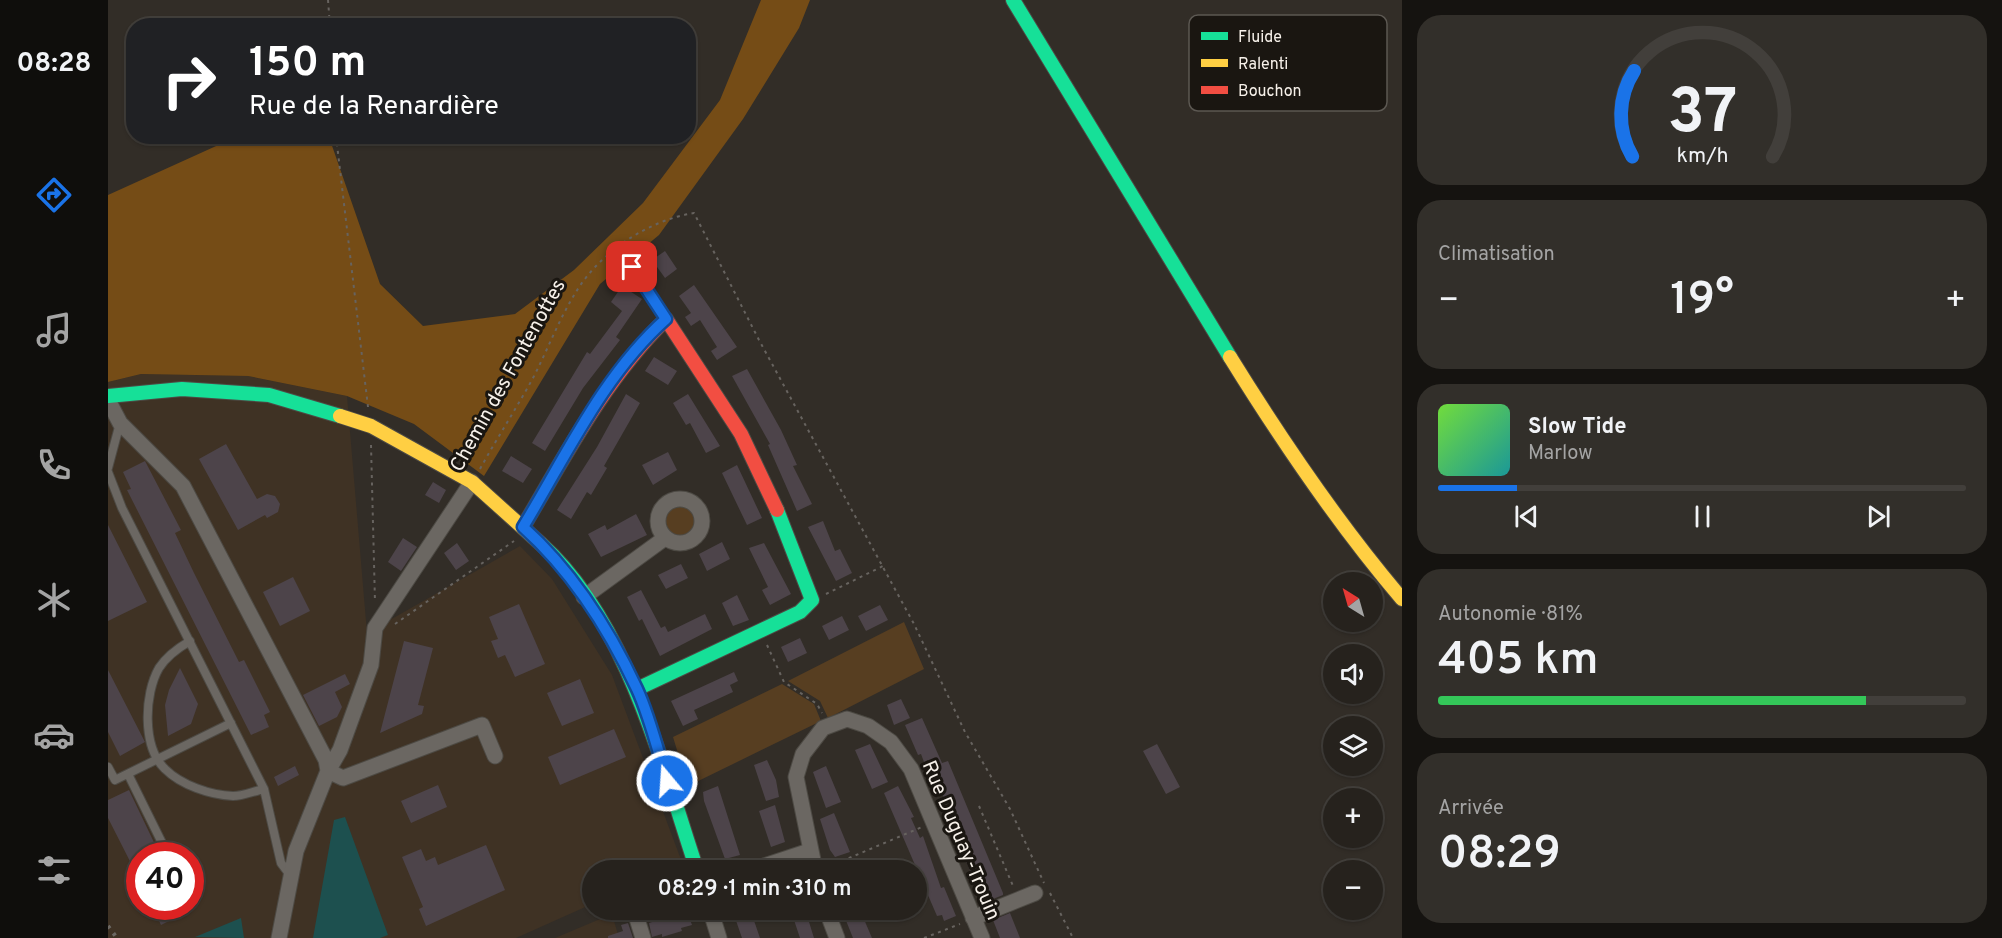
<!DOCTYPE html>
<html lang="fr">
<head>
<meta charset="utf-8">
<style>
  :root { --surface:#26221d; --page:#322f2a; --text:#f1f3f6; --muted:#a4a4a4; --line:#423f3b; --accent:#1a73e8 }
  body { margin:0; font-family:Overpass,sans-serif; background:var(--page); color:var(--text); height:100vh; display:flex; flex-direction:column; font-size:22px; white-space:nowrap }
  * { box-sizing:border-box; margin:0 }
  p { font-size:20px; color:var(--muted) }
  .icon { flex:none; width:33px; height:33px; fill:none; stroke:currentColor; stroke-width:2; stroke-linecap:round; stroke-linejoin:round }
  .map { position:relative; flex:1; overflow:hidden }
  .details { display:flex; flex-direction:column; gap:15px; padding:15px; background:#151310; width:600px }
  .details>* { flex:none }
  .hud { position:absolute; left:18px; top:18px; width:570px; height:126px; border-radius:24px; box-shadow:0 2px 4px #0004,0 0 0 2px var(--line); background:#202124; color:#fff; overflow:hidden }
  .needle { width:39px; rotate:323deg }
  .fabs { position:absolute; left:1215px; top:572px; display:grid; gap:12px }
  .fabs a { display:grid; place-items:center; width:60px; height:60px; border-radius:50%; background:var(--surface); box-shadow:0 2px 4px #0004,0 0 0 2px var(--line); font-size:30px }
  .speed { position:absolute; left:18px; top:842px; display:flex; gap:12px; font-size:30px; font-weight:700; text-align:center }
  .speed>* { display:grid; place-content:center; width:78px; height:78px; border-radius:50%; background:var(--surface); box-shadow:0 2px 4px #0004,0 0 0 2px var(--line); line-height:1 }
  .speed .limit { border:9px solid #d22; background:#fff; color:#111 }
  .pin { position:absolute; display:grid; place-items:center; width:51px; height:51px; color:#fff; margin:-26px; border-radius:12px; box-shadow:0 3px 9px #0006 }
  .me { position:absolute; width:66px; margin:-33px; rotate:342deg; stroke-linejoin:round; filter:drop-shadow(0 0 4px #0008) }
  .turn { display:flex; align-items:center; gap:21px; height:126px; padding:0 24px; font-size:27px }
  .turn .icon { width:78px; height:78px; stroke-width:2.5 }
  .turn b { display:block; font-size:42px; line-height:51px }
  .big { font-size:45px; font-weight:600; line-height:1.1 }
  .details .card { flex:1; display:flex; flex-direction:column; justify-content:center; gap:9px; min-width:0; padding:0 21px; border-radius:24px; background:var(--page) }
  .details .dial { align-items:center; gap:0 }
  .dial svg { height:156px; overflow:visible; fill:none; stroke:var(--line); stroke-width:7; stroke-linecap:round; text-anchor:middle }
  .dial text { fill:var(--text); stroke:none }
  .song { display:flex; align-items:center; gap:18px }
  .cover { width:72px; height:72px; border-radius:9px; background:linear-gradient(135deg,hsl(100 70% 55%),hsl(180 70% 35%)) }
  .played { height:6px; border-radius:3px; background:linear-gradient(90deg,var(--accent) 15%,var(--line) 15%) }
  .keys { display:flex; justify-content:space-around; direction:ltr }
  .heat { display:flex; justify-content:space-between; align-items:center; font-size:33px; direction:ltr }
  .charge { height:9px; border-radius:4px; background:linear-gradient(90deg,#34c759 81%,var(--line) 0) }
  .trip { position:absolute; left:474px; top:860px; width:345px; height:60px; border-radius:30px; background:var(--surface); box-shadow:0 2px 4px #0004,0 0 0 2px var(--line); font-weight:600; line-height:60px; text-align:center }
  main { display:flex; flex:1; min-height:0 }
  .dock { display:flex; flex-direction:column; width:108px; justify-content:space-around; align-items:center; background:#0f0e0c; color:var(--muted) }
  .dock .icon { width:42px; height:42px }
  .dock .on { color:var(--accent) }
  .dock b { font-size:27px; color:var(--text) }
  .map>svg:first-child { display:block }
  .built { fill:#3f3224; fill-rule:evenodd }
  .green { fill:#573e21 }
  .forest { fill:#754c16 }
  .water { fill:#1d504f }
  .building { fill:#4d444a }
  .lines { fill:none; stroke-linecap:round; stroke-linejoin:round }
  .lane-casing { stroke:#4d4a44; stroke-width:10 }
  .street-casing { stroke:#4d4a44; stroke-width:17 }
  .fast-casing { stroke:#4d4a44; stroke-width:16 }
  .slow-casing { stroke:#4d4a44; stroke-width:16 }
  .jam-casing { stroke:#4d4a44; stroke-width:16 }
  .path { stroke:#67635f; stroke-width:2; stroke-dasharray:3 4.5; stroke-linecap:butt }
  .lane { stroke:#6b6762; stroke-width:8 }
  .street { stroke:#6b6762; stroke-width:15 }
  .fast { stroke:#16e098; stroke-width:14 }
  .slow { stroke:#ffcf43; stroke-width:14 }
  .jam { stroke:#f24e42; stroke-width:14 }
  .rail { stroke:#6c6863; stroke-width:4; stroke-dasharray:3 6; stroke-linecap:butt }
  .route-casing { stroke:#114b97; stroke-width:15 }
  .route { stroke:#1a73e8; stroke-width:10 }
  .labels { text-anchor:middle; stroke-width:6; stroke-linejoin:round; paint-order:stroke }
  .street-label { font-size:20px; fill:#f7f1ea; stroke:#1a1611 }
  .key { fill:#1a1611; stroke:#5c5852; stroke-width:1.5 }
  .key-label { font-size:16px; fill:#f7f1ea }
</style>
</head>
<body>
<main>
<nav class="dock">
<b>08:28</b>
<svg class="icon on" aria-label="directions" viewBox="0 0 24 24"><path d="M12 3l9 9-9 9-9-9zM9 14v-3h6M13 9l2 2-2 2"/></svg>
<svg class="icon" aria-label="music" viewBox="0 0 24 24"><path d="M9 18V5l10-2v13"/><circle cx="6" cy="18" r="3"/><circle cx="16" cy="16" r="3"/></svg>
<svg class="icon" aria-label="phone" viewBox="0 0 24 24"><path d="M5 4h4l2 5-3 2q2 4 5 5l2-3 5 2v4C11 20 4 13 5 4z"/></svg>
<svg class="icon" aria-label="climate" viewBox="0 0 24 24"><path d="M12 3v18M4 7l16 10M4 17L20 7"/></svg>
<svg class="icon" aria-label="car" viewBox="0 0 24 24"><path d="M5 17H2v-5l4-1 3-4h7l3 4 3 1v5h-3M9 17h6M6 11h13"/><circle cx="7" cy="17" r="2"/><circle cx="17" cy="17" r="2"/></svg>
<svg class="icon" aria-label="filters" viewBox="0 0 24 24"><path d="M4 7h16M4 17h16"/><circle cx="9" cy="7" r="2"/><circle cx="15" cy="17" r="2"/></svg>
</nav>
<div class="map">
<svg width="1294" height="938" viewBox="0 0 1294 938">
  <rect width="100%" height="100%" fill="#322d27"/>
  <path class="built" d="M 33,374 L 140,376 L 239,396 L 259,633 L 412,546 L 444,579 L 504,675 L 575,865 L 563,870 L 484,870 L 484,904 L 408,938 L 0,938 L 0,382 ZM 32,855 L 82,855 L 82,906 L 32,906 Z
    M 504,914 L 511,938 L 447,938 Z"/>
  <path class="green" d="M556 521a16 16 0 1 1 32 0a16 16 0 1 1-32 0Z
    M 796,622 L 816,669 L 720,718 L 712,701 L 680,681 Z
    M 674,684 L 706,704 L 713,721 L 580,786 L 565,737 Z"/>
  <path class="forest" d="M 653,0 L 702,0 L 691,28 L 635,119 L 551,235 L 492,284 L 376,476 L 306,424 L 239,396 L 140,376 L 33,374 L 0,382 L 0,195 L 128,137 L 221,137 L 272,284 L 315,326 L 407,314 L 466,270 L 535,203 L 612,100 Z"/>
  <path class="water" d="M 237,817 L 280,935 L 272,938 L 205,938 L 226,820 Z
    M 133,918 L 136,938 L 87,937 Z"/>
  <path class="building" d="M 557,251 L 569,269 L 557,278 L 544,260 Z
    M 586,285 L 629,347 L 609,360 L 603,351 L 609,347 L 592,320 L 583,326 L 577,317 L 583,313 L 571,296 Z
    M 514,286 L 534,299 L 508,337 L 512,340 L 475,388 L 437,451 L 424,443 L 479,352 L 482,354 L 514,311 L 503,302 Z
    M 546,357 L 569,371 L 560,385 L 537,371 Z
    M 639,369 L 673,430 L 689,465 L 685,466 L 704,504 L 689,511 L 660,445 L 662,444 L 624,376 Z
    M 518,394 L 532,403 L 496,466 L 499,468 L 483,495 L 479,492 L 463,519 L 449,510 L 489,447 Z
    M 580,394 L 612,446 L 598,453 L 582,423 L 578,425 L 565,403 Z
    M 118,444 L 149,499 L 159,494 L 167,496 L 172,504 L 170,512 L 159,518 L 157,515 L 130,530 L 91,459 Z
    M 560,452 L 569,470 L 545,485 L 534,465 Z
    M 403,456 L 424,469 L 415,483 L 394,471 Z
    M 37,461 L 73,530 L 67,533 L 86,573 L 131,662 L 136,660 L 162,712 L 156,715 L 161,727 L 143,735 L 19,490 L 23,489 L 15,472 Z
    M 629,465 L 654,518 L 639,525 L 614,473 Z
    M 325,482 L 338,490 L 331,503 L 317,495 Z
    M 528,514 L 539,535 L 493,557 L 480,534 L 497,525 L 499,530 Z
    M 715,521 L 727,551 L 732,549 L 744,573 L 728,581 L 700,527 Z
    M 0,525 L 39,602 L 0,621 Z
    M 295,538 L 309,547 L 293,571 L 280,562 Z
    M 614,542 L 622,559 L 599,571 L 591,554 Z
    M 349,543 L 361,561 L 348,570 L 336,553 Z
    M 656,543 L 683,594 L 662,605 L 654,590 L 660,587 L 641,548 Z
    M 573,564 L 580,578 L 558,589 L 550,575 Z
    M 185,577 L 202,611 L 172,626 L 155,592 Z
    M 533,590 L 553,628 L 557,626 L 560,632 L 597,614 L 604,629 L 552,656 L 534,619 L 531,621 L 519,597 Z
    M 629,595 L 641,620 L 625,626 L 614,603 Z
    M 411,604 L 437,664 L 407,677 L 397,655 L 390,658 L 383,641 L 390,639 L 381,617 Z
    M 772,605 L 780,620 L 758,631 L 750,616 Z
    M 734,616 L 741,630 L 721,640 L 714,626 Z
    M 692,638 L 699,653 L 680,662 L 673,647 Z
    M 296,641 L 325,648 L 310,705 L 316,706 L 314,714 L 272,733 Z
    M 72,668 L 90,704 L 83,724 L 60,736 L 57,705 L 61,690 Z
    M 0,670 L 37,742 L 12,756 L 0,732 Z
    M 626,672 L 630,681 L 622,685 L 625,692 L 586,710 L 590,719 L 575,726 L 563,701 Z
    M 237,674 L 242,684 L 227,692 L 234,707 L 229,717 L 211,726 L 195,695 Z
    M 472,679 L 486,713 L 454,726 L 439,693 Z
    M 793,699 L 802,718 L 786,725 L 779,705 Z
    M 814,718 L 834,763 L 840,761 L 895,893 L 895,895 L 875,903 L 842,822 L 847,818 L 838,797 L 836,798 L 820,760 L 816,762 L 813,754 L 810,755 L 797,725 Z
    M 506,729 L 518,757 L 452,785 L 440,757 Z
    M 762,744 L 780,782 L 764,789 L 747,750 Z
    M 1049,744 L 1072,787 L 1058,794 L 1035,751 Z
    M 659,760 L 668,780 L 671,797 L 658,801 L 646,765 Z
    M 187,766 L 191,775 L 170,786 L 166,777 Z
    M 718,766 L 733,802 L 718,808 L 705,772 Z
    M 330,785 L 339,807 L 303,823 L 293,801 Z
    M 610,786 L 632,855 L 617,859 L 596,801 L 595,792 Z
    M 790,786 L 806,817 L 803,818 L 812,838 L 815,836 L 833,888 L 836,887 L 848,916 L 836,921 L 834,915 L 829,916 L 776,793 Z
    M 21,790 L 52,855 L 32,855 L 32,881 L 0,818 L 0,800 Z
    M 667,805 L 677,842 L 663,847 L 651,811 Z
    M 726,813 L 742,852 L 727,857 L 722,850 L 712,819 Z
    M 378,845 L 397,890 L 318,926 L 311,909 L 315,907 L 294,857 L 313,849 L 318,861 L 327,857 L 330,865 Z
    M 44,906 L 78,906 L 83,909 L 91,906 L 53,925 Z
    M 624,909 L 642,909 L 652,938 L 634,938 Z
    M 687,909 L 697,909 L 706,938 L 692,938 L 684,914 L 688,914 Z
    M 579,911 L 584,925 L 573,928 L 574,931 L 554,937 L 554,934 L 544,937 L 541,923 Z
    M 753,911 L 758,924 L 764,938 L 745,938 L 737,918 Z
    M 902,913 L 912,938 L 892,938 L 885,920 Z
    M 520,923 L 525,938 L 500,938 L 500,936 L 515,931 L 513,925 Z"/>
  <g class="lines">
    <g class="lane-casing">
      <path id="lane" d="M 524,266 L 558,317
        M 0,468 L 12,423
        M 0,472 L 14,508 L 156,789 L 173,863 L 182,875
        M 82,641 C 70,648 58,657 51,668 C 36,694 34,747 57,769 C 73,785 102,795 125,796 C 135,796 146,791 156,789
        M 0,767 L 7,780 L 123,723
        M 20,774 L 60,855
        M 82,901 L 83,903"/>
    </g>
    <g class="street-casing">
      <path id="street" d="M 0,400 L 12,423 L 75,486 L 218,760 L 220,771
        M550 521a22 22 0 1 1 44 0a22 22 0 1 1-44 0Z
        M 476,597 L 557,538
        M 220,771 L 235,778 L 374,725 L 387,756
        M 644,870 L 701,851
        M 707,870 L 688,777 L 695,754 L 715,728 L 739,719 L 760,726 L 783,742 L 803,769 L 874,938
        M 526,909 L 535,938
        M 602,909 L 611,938
        M 718,909 L 729,938
        M 865,918 L 927,893
        M 171,938 L 188,851 L 220,771 L 232,750 L 263,665 L 267,628 L 364,482"/>
    </g>
    <g class="fast-casing">
      <path id="fast" d="M 905,0 L 1122,357
        M 0,396 L 74,389 L 161,395 L 232,416
        M 433,544 C 518,619 554,765 589,870
        M 529,689 L 692,612 L 704,600 L 669,510"/>
    </g>
    <g class="slow-casing">
      <path id="slow" d="M 1122,357 C 1174,441 1230,524 1294,599
        M 232,416 L 263,426 L 364,482 L 433,544"/>
    </g>
    <g class="jam-casing">
      <path id="jam" d="M 415,527 C 458,454 497,379 558,319 L 633,434 L 669,510"/>
    </g>
    <path class="path" d="M 220,0 L 222,26
      M 228,136 L 260,407
      M 263,445 L 267,602
      M 372,469 C 389,438 408,409 425,378 C 440,349 451,319 468,292 C 492,252 541,220 586,213 L 651,340 L 806,624 L 857,732 L 902,809 L 936,883
      M 718,594 L 775,566
      M 287,624 L 406,541
      M 659,645 L 676,682 L 709,704 L 714,713
      M 871,806 L 905,886
      M 720,867 L 814,827
      M 942,893 L 965,938
      M 816,938 L 852,924"/>
    <use href="#lane" class="lane"/>
    <use href="#street" class="street"/>
    <use href="#fast" class="fast"/>
    <use href="#slow" class="slow"/>
    <use href="#jam" class="jam"/>
    <path class="rail" d="M 0,926 L 9,938"/>
  </g>
  <g class="lines">
    <g class="route-casing">
      <path id="route" d="M 524,267 L 558,319 C 496,374 458,456 415,527 C 464,571 501,629 529,689 C 542,717 550,751 559,781"/>
    </g>
    <use href="#route" class="route"/>
  </g>
  <g class="labels">
    <g class="street-label">
      <text transform="translate(399 375) rotate(-61)" y="7">Chemin des Fontenottes</text>
      <text transform="translate(854 840) rotate(67)" y="7">Rue Duguay-Trouin</text>
    </g>
  </g>
  <rect x="1081" y="15" width="198" height="96" rx="9" class="key"/>
  <rect x="1093" y="32" width="27" height="8" fill="#16e098"/>
  <rect x="1093" y="59" width="27" height="8" fill="#ffcf43"/>
  <rect x="1093" y="86" width="27" height="8" fill="#f24e42"/>
  <g class="key-label">
    <text x="1130" y="42">Fluide</text>
    <text x="1130" y="69">Ralenti</text>
    <text x="1130" y="96">Bouchon</text>
  </g>
</svg>
<div class="fabs">
<a><svg class="needle" viewBox="-14 -14 28 28"><path d="M0-13l5 13h-10z" fill="#e53935"/><path d="M0 13l5-13h-10z" fill="#a4a4a4"/></svg></a>
<a><svg class="icon" aria-label="sound" viewBox="0 0 24 24"><path d="M4 9h4l5-4v14l-5-4H4zM17 9q2 3 0 6"/></svg></a>
<a><svg class="icon" aria-label="layers" viewBox="0 0 24 24"><path d="M12 4l9 5-9 5-9-5zM3 14l9 5 9-5"/></svg></a>
<a>+</a>
<a>−</a>
</div>
<div class="speed"><div class="limit">40</div></div>
<div class="pin" style="left:524px;top:267px;background:#d93025"><svg class="icon" aria-label="arrive" viewBox="0 0 24 24"><path d="M6 21V4h12l-3 4 3 4H6"/></svg></div>
<svg class="me" style="left:559px;top:781px" viewBox="-20 -20 40 40"><circle r="17" fill="#1a73e8" stroke="#fff" stroke-width="3"/><path d="M0-11L8 9 0 5-8 9z" fill="#fff"/></svg>
<div class="trip">08:29 · 1 min · 310 m</div>
<div class="hud">
<div class="turn"><svg class="icon" aria-label="right" viewBox="0 0 24 24"><path d="M7 20v-9h11M14 6l5 5-5 5"/></svg><div><b>150 m</b>Rue de la Renardière</div></div>
</div>
</div>
<section class="details">
<div class="card dial"><svg viewBox="0 0 100 80">
<path d="M14 69A42 42 0 1 1 86 69"/>
<path d="M14 69A42 42 0 0 1 15 25" stroke="#1a73e8"/>
<text x="50" y="56" font-size="32" font-weight="700">37</text>
<text x="50" y="72" font-size="11">km/h</text>
</svg></div>
<div class="card"><p>Climatisation</p>
<div class="heat"><a>−</a><b class="big">19°</b><a>+</a></div>
</div>
<div class="card">
<div class="song"><i class="cover"></i><div><b>Slow Tide</b><p>Marlow</p></div></div>
<div class="played"></div>
<div class="keys"><svg class="icon" aria-label="previous" viewBox="0 0 24 24"><path d="M18 5L8 12l10 7zM5 5v14"/></svg><svg class="icon" aria-label="pause" viewBox="0 0 24 24"><path d="M8 5v14M16 5v14"/></svg><svg class="icon" aria-label="next" viewBox="0 0 24 24"><path d="M6 5l10 7-10 7zM19 5v14"/></svg></div>
</div>
<div class="card"><p>Autonomie · 81%</p><b class="big">405 km</b><div class="charge"></div></div>
<div class="card"><p>Arrivée</p><b class="big">08:29</b></div>
</section>
</main>
</body>
</html>
